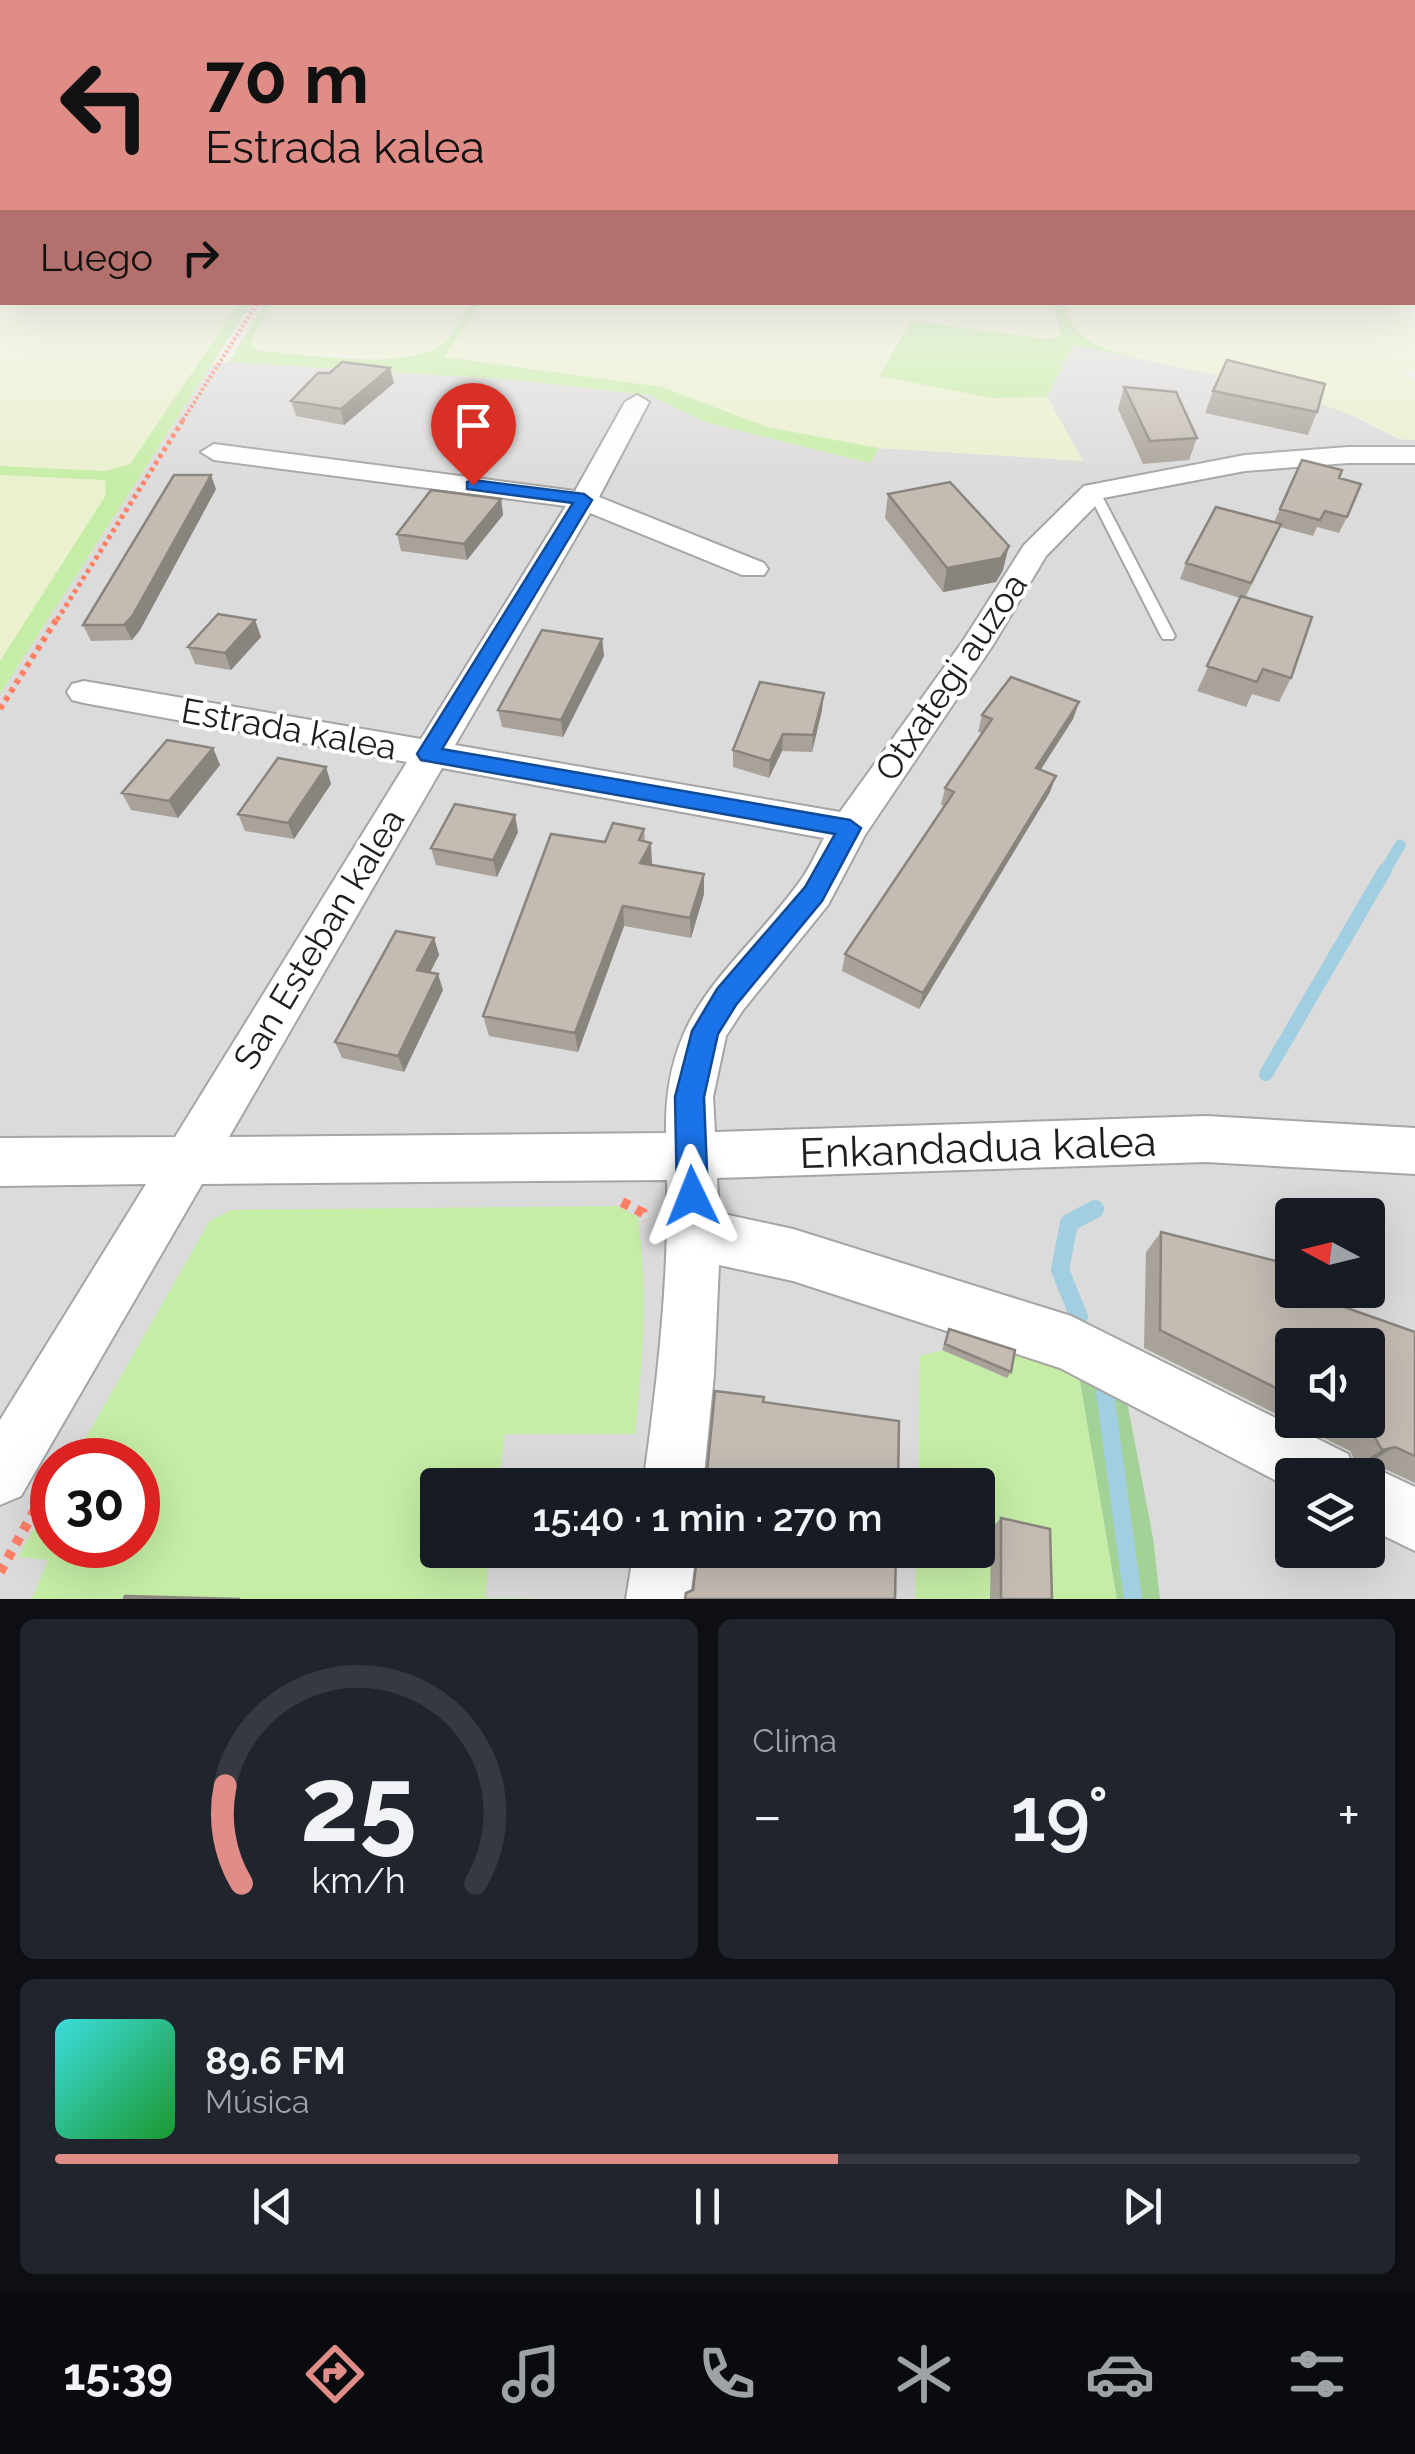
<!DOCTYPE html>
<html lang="es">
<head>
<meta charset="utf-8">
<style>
  :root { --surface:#171b24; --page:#20242c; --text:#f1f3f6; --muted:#9ea1a6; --line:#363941; --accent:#e08c87 }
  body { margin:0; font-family:Raleway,sans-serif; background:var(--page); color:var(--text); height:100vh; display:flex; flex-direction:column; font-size:38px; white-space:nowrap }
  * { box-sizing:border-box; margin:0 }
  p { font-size:32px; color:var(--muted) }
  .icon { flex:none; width:55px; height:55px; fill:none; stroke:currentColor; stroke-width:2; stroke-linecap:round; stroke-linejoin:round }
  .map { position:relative; height:1599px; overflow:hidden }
  .sheet { display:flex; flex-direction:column; gap:20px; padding:20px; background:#0d0f14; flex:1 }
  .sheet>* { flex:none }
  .hud { position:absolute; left:0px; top:0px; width:1415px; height:305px; box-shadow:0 10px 40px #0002; background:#e08c87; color:#111; overflow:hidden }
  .needle { width:65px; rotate:277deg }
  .controls { position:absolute; left:1275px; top:1198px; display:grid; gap:20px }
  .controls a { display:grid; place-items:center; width:110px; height:110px; border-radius:10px; background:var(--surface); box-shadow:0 10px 40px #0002; font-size:50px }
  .speed { position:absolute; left:30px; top:1438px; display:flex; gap:20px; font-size:50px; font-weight:700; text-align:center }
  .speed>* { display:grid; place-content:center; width:130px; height:130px; border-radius:50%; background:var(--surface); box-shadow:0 10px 40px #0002; line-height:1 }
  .speed .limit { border:15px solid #d22; background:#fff; color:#111 }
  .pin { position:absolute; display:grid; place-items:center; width:85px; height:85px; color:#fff; margin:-102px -42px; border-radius:50% 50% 50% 0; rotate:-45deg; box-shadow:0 0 10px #0007 }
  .pin .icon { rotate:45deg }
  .me { position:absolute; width:110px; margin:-55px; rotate:358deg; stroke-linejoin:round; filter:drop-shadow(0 0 8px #0008) }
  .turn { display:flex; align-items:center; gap:35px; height:210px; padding:0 40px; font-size:45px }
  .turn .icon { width:130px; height:130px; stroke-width:2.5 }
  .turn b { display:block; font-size:70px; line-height:85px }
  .then { display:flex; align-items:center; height:95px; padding:0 40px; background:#0003; gap:20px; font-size:38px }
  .big { font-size:75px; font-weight:600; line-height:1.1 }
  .sheet .card { flex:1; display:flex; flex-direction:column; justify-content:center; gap:15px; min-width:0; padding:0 35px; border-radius:15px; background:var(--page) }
  .sheet .dial { align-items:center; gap:0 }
  .dial svg { height:260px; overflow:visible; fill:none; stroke:var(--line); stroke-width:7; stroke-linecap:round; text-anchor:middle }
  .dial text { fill:var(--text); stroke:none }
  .song { display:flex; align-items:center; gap:30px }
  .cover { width:120px; height:120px; border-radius:15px; background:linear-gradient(135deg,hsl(180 70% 55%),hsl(130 70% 35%)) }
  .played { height:10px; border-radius:5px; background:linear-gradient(90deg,var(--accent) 60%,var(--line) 60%) }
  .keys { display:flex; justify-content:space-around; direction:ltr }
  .heat { display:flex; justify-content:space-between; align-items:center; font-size:55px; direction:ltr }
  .sheet .tiles { flex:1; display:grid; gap:20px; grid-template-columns:1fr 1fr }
  .card:last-child { grid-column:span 2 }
  .trip { position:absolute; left:420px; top:1468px; width:575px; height:100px; border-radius:10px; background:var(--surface); box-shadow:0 10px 40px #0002; font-weight:600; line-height:100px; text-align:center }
  .dock { display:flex; height:160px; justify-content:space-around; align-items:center; background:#090b0e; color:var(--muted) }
  .dock .icon { width:70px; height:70px }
  .dock .on { color:var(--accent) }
  .dock b { font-size:45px; color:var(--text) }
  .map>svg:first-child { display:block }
  .residential { fill:#dcdbdb; fill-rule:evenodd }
  .farmland { fill:#ebf0ce }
  .grass { fill:#c5eda6 }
  .forest { fill:#a3d296 }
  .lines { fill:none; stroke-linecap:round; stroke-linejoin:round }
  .stream-far2 { stroke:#a1cee0; stroke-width:11 }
  .stream-far1 { stroke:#a1cee0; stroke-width:14 }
  .stream { stroke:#a1cee0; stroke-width:18 }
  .service-casing { stroke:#a5a5a5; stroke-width:4 }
  .minor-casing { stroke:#a5a5a5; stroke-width:4 }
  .path-far3 { stroke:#ff7f65; stroke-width:4; stroke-dasharray:2.5 2.5; stroke-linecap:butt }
  .path-far2 { stroke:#ff7f65; stroke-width:5; stroke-dasharray:4 4; stroke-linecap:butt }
  .path-far1 { stroke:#ff7f65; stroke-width:6; stroke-dasharray:5 5; stroke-linecap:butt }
  .path { stroke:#ff7f65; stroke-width:10; stroke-dasharray:8 8; stroke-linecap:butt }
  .service { fill:#fff; fill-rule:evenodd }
  .minor { fill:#fff; fill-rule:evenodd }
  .wall { fill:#a9a29a; fill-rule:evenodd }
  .shaded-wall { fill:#89847d }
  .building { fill:#c4bcb3; stroke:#89847d; stroke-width:2.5 }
  .route { fill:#1a73e8; stroke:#114b97; stroke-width:2.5 }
  .labels { text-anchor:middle; stroke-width:8; stroke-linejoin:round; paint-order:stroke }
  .street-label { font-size:35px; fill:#1e1e1e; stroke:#fff }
  .near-street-label { font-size:42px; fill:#1e1e1e; stroke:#fff }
</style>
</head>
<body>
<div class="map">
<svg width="1415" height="1599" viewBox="0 0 1415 1599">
  <rect width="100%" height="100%" fill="#f0ede4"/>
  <path class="residential" d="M 1073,345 L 1284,389 L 1356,417 L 1399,439 L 1415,440 L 1415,1599 L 0,1599 L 0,694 L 212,364 L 229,362 L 517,380 L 649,395 L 705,422 L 869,463 L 879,448 L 1082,460 L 1047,397 ZM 1292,1215 L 1368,1215 L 1368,1290 L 1292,1290 ZM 1292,1345 L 1368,1345 L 1368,1420 L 1292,1420 ZM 52,1460 L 138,1460 L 138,1545 L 52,1545 ZM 1292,1475 L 1368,1475 L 1368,1550 L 1292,1550 ZM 438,1485 L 978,1485 L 978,1550 L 438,1550 Z"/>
  <path class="farmland" d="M 0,261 L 2,302 L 239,303 L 130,464 L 106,471 L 0,466 Z
    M 1413,261 L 1415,371 L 1402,372 L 1415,382 L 1415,440 L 1399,439 L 1356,417 L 1284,389 L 1136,358 L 1097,344 L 1076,333 L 1068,322 L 1064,303 L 1412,302 Z
    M 272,303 L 472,303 L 444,343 L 425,354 L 386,358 L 258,351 L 249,342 Z
    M 481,303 L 1054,303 L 1061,337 L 1046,339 L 992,398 L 1047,397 L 1083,461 L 879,448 L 767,427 L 661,387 L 443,357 Z
    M 0,475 L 105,480 L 106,496 L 0,661 Z"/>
  <path class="grass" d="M 239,303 L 251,303 L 0,694 L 0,661 L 106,495 L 105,480 L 0,475 L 0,466 L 106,471 L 130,464 Z
    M 265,303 L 272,303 L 250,342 L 258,351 C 301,353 414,373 444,342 C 455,331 463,315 472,303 L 481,303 L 444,357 L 662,387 L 767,427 L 879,448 L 870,463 L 705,422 L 649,395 L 517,380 L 229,362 Z
    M 1054,303 L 1064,303 C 1072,343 1101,346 1136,358 L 1073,345 L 1047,397 L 992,398 L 879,376 L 911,321 L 1046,339 L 1061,337 Z
    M 618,1206 L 638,1217 C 648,1291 643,1360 635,1434 L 505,1434 L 498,1485 L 438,1485 L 438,1550 L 490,1550 L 485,1598 L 566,1599 L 32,1599 L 48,1560 L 18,1557 L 52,1496 L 52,1545 L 138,1545 L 138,1460 L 73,1460 L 209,1222 L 230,1210 Z
    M 1014,1341 L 1078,1369 L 1117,1599 L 915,1599 L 916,1550 L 978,1550 L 978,1485 L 918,1485 L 920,1356 L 942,1350 L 1006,1378 Z"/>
  <path class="forest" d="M 1078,1369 L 1125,1391 L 1153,1538 L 1160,1599 L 1117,1599 Z"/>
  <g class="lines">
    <path class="stream-far2" d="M 1384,873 L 1400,845"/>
    <path class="stream-far1" d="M 1266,1074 L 1385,870"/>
    <path class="stream" d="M 1079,1317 L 1060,1270 L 1069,1223 L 1095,1209
      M 1105,1393 L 1133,1599"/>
    <g class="service-casing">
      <path id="service" d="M 1094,488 L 1100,492 L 1175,636 L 1173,639 L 1163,639 L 1161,636 L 1088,492 Z"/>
    </g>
    <g class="minor-casing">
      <path id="minor" d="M 637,395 L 649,402 L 599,497 L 764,563 L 768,569 L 764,575 L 742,575 L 590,513 L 455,745 L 840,812 L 963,641 L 1024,545 L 1084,486 L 1245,455 L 1348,447 L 1415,447 L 1415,463 L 1348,463 L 1245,471 L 1103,498 L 1046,556 L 993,645 L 865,835 L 828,905 L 743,1010 L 726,1036 L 713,1097 L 715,1132 L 1206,1116 L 1415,1128 L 1415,1174 L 1206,1162 L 717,1178 L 719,1213 L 793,1229 L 1071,1316 L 1348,1454 L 1355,1470 L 1368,1465 L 1415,1487 L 1415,1551 L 1368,1528 L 1368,1475 L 1292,1475 L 1292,1489 L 1060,1368 L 793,1281 L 719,1265 L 714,1375 L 703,1485 L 643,1485 C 657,1384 669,1282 667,1180 L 202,1184 L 21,1496 L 0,1505 L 0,1420 L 146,1184 L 0,1186 L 0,1138 L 175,1137 L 407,762 L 84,703 L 72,700 L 67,692 L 72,684 L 84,681 L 421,739 L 566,506 L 214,460 L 201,452 L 214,444 L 575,491 L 625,402 ZM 442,768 L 824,838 C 816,853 809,870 798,884 C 731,974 664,1007 666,1133 L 229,1137 Z
        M 634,1550 L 696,1550 L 690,1599 L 626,1599 Z"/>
    </g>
    <path class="path-far3" d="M 183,420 L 258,302"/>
    <path class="path-far2" d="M 57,620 L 185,417"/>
    <path class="path-far1" d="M 0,709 L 58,617"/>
    <path class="path" d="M 622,1202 L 643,1213 L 646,1221
      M 0,1572 L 36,1508"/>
    <use href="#service" class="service"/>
    <use href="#minor" class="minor"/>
  </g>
  <path class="wall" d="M 394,383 L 344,425 L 296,416 L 291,401 Z
    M 1124,387 L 1197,438 L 1189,460 L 1143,464 L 1118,409 Z
    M 1213,391 L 1317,412 L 1308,435 L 1205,413 Z
    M 1302,460 L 1339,478 L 1347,517 L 1339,533 L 1317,527 L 1313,536 L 1280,527 L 1245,598 L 1291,678 L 1279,702 L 1252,694 L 1246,707 L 1197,691 L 1240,598 L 1180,579 L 1186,563 L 1274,522 Z
    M 216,489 L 140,630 L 132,640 L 91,641 L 83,625 Z
    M 888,494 L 1003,570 L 996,582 L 943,592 L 885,518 Z
    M 501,499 L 503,515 L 467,560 L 401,551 L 397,534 Z
    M 255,620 L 261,637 L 231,670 L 195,664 L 188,647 Z
    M 602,639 L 604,656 L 563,737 L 502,727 L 498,710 Z
    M 1079,702 L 1073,719 L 1040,770 L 1050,792 L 919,1009 L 842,971 L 845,954 L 945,806 L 941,805 L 945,788 L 982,733 L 978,732 L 982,715 Z
    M 822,710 L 812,752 L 782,751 L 769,778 L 733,767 L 733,750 Z
    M 213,748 L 220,765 L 178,818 L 131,810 L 122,793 Z
    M 326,767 L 331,784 L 294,839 L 245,831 L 238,814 Z
    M 644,829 L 645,841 L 652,863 L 651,865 L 704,874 L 704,894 L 691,938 L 624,926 L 578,1052 L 489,1036 L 483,1016 Z
    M 518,832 L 497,877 L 436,865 L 431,848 Z
    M 434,938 L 439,955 L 430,972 L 443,990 L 404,1072 L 342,1058 L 335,1042 Z
    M 1161,1232 L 1316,1297 L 1415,1332 L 1415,1483 L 1370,1462 L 1357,1465 L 1350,1451 L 1144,1348 L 1146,1252 ZM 1292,1345 L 1368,1420 L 1292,1420 Z
    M 949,1329 L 1011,1372 L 1007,1378 L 942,1350 Z
    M 1001,1518 L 1052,1599 L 990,1599 L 991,1529 Z"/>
  <path class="shaded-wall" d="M 390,368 L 394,383 L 344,425 L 341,409 Z
    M 211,475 L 216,489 L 140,630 L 132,640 L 124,625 Z
    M 501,499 L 503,515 L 467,560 L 464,544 Z
    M 1009,546 L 1003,570 L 996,582 L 943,592 L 947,568 Z
    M 255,620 L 261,637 L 231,670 L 225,653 Z
    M 602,639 L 604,656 L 563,737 L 561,720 Z
    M 824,693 L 822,710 L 812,752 L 813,735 Z
    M 1079,702 L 1073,719 L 1031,785 L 1036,768 Z
    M 783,734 L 782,751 L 769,778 L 770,761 Z
    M 213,748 L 220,765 L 178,818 L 169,801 Z
    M 326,767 L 331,784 L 294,839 L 288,823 Z
    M 1056,776 L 1050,792 L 919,1009 L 923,993 Z
    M 515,815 L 518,832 L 497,877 L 493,860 Z
    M 651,843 L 652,863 L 642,884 L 640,863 Z
    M 704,874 L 704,894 L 691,938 L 690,918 Z
    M 623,906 L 624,926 L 578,1052 L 575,1033 Z
    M 434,938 L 439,955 L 423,986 L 417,970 Z
    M 438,974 L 443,990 L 404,1072 L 398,1056 Z
    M 1395,1447 L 1370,1462 L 1357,1465 L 1382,1450 Z"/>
  <path class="building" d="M 1227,360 L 1325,384 L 1317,412 L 1213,391 Z
    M 342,362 L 390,368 L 341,409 L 291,401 L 318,373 L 330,373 Z
    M 1124,387 L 1176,392 L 1197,438 L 1150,441 Z
    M 1302,460 L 1342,470 L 1339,478 L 1361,484 L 1347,517 L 1325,511 L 1320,520 L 1280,509 Z
    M 174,475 L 211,475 L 133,615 L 124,625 L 83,625 Z
    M 950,482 L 1009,546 L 1001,558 L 947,568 L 888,494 Z
    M 431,490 L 501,499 L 464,544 L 397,534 Z
    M 1216,507 L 1281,524 L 1251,583 L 1186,563 Z
    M 1241,596 L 1312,617 L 1291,678 L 1263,669 L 1257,682 L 1207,666 Z
    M 218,614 L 255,620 L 225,653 L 188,647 Z
    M 542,630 L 602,639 L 561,720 L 498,710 Z
    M 1011,677 L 1079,702 L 1036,768 L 1056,776 L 923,993 L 845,954 L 954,792 L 945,788 L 992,719 L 982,715 Z
    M 760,682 L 824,693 L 813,735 L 783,734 L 770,761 L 733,750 Z
    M 167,740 L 213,748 L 169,801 L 122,793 Z
    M 278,758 L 326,767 L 288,823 L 238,814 Z
    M 455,804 L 515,815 L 493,860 L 431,848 Z
    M 613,823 L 644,829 L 639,840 L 651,843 L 640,863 L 704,874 L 690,918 L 623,906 L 575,1033 L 483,1016 L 551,834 L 605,842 Z
    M 396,931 L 434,938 L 417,970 L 438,974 L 398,1056 L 335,1042 Z
    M 1161,1232 L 1292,1265 L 1292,1290 L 1315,1290 L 1316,1297 L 1415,1332 L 1415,1456 L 1395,1447 L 1382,1450 L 1374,1436 L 1342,1420 L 1368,1420 L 1368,1345 L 1292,1345 L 1292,1396 L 1160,1330 Z
    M 949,1329 L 1015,1350 L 1011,1372 L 945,1344 Z
    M 715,1391 L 764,1397 L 763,1402 L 899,1421 L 898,1485 L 701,1485 L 702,1476 L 707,1472 Z
    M 1001,1518 L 1050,1529 L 1052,1599 L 1001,1599 Z
    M 698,1550 L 896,1550 L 895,1599 L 685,1599 L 686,1593 L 693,1590 Z
    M 125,1596 L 240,1599 L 124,1599 Z"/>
  <linearGradient id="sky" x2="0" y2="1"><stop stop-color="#8bbee5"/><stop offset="0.54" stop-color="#f8f7f3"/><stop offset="1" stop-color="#f8f7f3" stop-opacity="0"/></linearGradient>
  <rect width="1415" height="484" fill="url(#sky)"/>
  <path class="route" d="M 473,480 L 584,494 L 592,500 L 442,749 L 850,820 L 861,828 L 822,901 L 736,1005 L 718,1034 L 704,1097 L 708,1196 L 703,1206 L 692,1210 L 681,1206 L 677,1196 L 675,1097 L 692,1031 L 717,989 L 805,887 L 835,834 L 421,760 L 417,754 L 573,503 L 467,489 L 467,482 Z"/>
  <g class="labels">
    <g class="street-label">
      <text transform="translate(951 677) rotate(-56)" y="12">Otxategi auzoa</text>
      <text transform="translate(289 729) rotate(10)" y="12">Estrada kalea</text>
      <text transform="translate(319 939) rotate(-59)" y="12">San Esteban kalea</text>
    </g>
    <g class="near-street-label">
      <text transform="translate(978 1147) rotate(-2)" y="15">Enkandadua kalea</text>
    </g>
  </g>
</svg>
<div class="controls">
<a><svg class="needle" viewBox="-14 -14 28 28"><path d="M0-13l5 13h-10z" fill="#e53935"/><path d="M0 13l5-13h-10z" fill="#9ea1a6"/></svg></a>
<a><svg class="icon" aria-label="sound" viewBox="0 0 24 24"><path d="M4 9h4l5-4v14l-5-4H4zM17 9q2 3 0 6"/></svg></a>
<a><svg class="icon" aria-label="layers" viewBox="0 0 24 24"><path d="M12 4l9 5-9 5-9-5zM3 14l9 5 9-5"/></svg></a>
</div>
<div class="speed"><div class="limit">30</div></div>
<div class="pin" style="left:473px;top:485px;background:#d93025"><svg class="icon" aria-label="arrive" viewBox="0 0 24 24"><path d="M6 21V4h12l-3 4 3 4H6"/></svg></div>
<svg class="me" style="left:692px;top:1196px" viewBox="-20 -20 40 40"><path d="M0-17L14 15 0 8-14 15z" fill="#1a73e8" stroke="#fff" stroke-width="4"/></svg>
<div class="trip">15:40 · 1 min · 270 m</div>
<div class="hud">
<div class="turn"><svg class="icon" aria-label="left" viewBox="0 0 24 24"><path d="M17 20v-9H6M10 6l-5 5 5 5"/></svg><div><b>70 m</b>Estrada kalea</div></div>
<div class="then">Luego<svg class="icon" aria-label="right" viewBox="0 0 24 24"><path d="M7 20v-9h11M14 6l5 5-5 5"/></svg></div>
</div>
</div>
<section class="sheet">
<div class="tiles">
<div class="card dial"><svg viewBox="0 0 100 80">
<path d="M14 69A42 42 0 1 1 86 69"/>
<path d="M14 69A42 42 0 0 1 9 39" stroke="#e08c87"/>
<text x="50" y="56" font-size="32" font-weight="700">25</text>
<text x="50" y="72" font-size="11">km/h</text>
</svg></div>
<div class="card"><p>Clima</p>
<div class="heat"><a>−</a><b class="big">19°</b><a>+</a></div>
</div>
<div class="card">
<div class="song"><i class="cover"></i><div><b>89.6 FM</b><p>Música</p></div></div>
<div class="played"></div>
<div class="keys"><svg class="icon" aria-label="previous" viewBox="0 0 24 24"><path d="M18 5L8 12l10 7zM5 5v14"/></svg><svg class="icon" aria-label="pause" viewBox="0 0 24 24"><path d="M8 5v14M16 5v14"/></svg><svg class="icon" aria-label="next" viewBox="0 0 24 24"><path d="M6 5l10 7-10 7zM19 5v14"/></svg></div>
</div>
</div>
</section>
<nav class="dock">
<b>15:39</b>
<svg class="icon on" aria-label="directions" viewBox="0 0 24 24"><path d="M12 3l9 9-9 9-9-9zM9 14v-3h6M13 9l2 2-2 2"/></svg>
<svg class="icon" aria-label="music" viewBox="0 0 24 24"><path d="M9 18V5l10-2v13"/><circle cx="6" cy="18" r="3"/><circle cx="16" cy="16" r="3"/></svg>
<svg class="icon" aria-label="phone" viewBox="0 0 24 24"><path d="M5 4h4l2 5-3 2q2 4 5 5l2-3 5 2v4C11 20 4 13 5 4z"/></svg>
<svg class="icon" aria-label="climate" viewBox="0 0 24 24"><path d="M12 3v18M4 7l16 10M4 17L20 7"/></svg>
<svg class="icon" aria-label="car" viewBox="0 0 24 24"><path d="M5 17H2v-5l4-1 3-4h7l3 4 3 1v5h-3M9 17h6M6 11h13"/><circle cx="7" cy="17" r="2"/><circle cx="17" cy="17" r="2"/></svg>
<svg class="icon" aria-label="filters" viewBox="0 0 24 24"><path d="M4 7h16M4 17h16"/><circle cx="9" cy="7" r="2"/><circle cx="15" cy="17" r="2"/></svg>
</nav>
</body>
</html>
